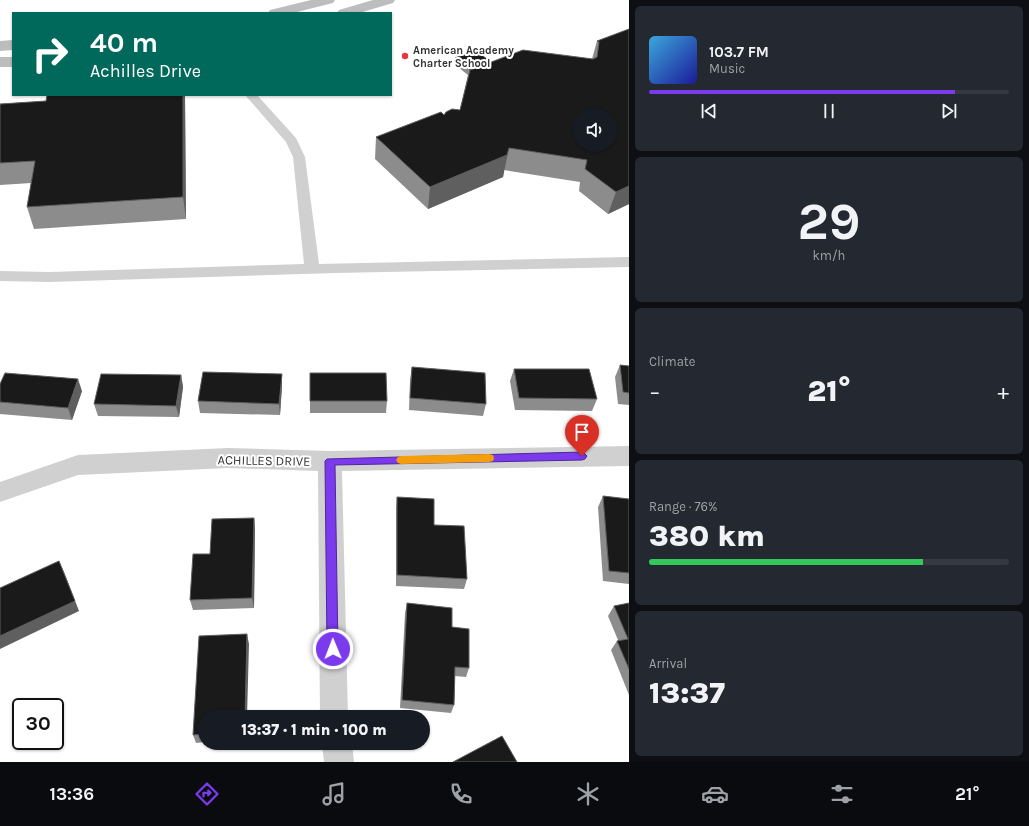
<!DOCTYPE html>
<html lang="en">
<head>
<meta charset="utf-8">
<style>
  :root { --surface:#171b24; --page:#242831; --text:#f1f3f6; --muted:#9ea1a6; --line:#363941; --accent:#7c3aed }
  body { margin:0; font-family:Karla,sans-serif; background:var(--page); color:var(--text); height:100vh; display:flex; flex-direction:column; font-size:15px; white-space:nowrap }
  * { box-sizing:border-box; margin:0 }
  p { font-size:13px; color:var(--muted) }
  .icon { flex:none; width:22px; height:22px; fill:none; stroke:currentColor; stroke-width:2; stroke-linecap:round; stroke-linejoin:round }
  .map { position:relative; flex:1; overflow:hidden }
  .details { display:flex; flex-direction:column; gap:6px; padding:6px; background:#0d0f14; width:400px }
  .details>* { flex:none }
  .hud { position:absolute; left:12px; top:12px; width:380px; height:84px; border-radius:0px; box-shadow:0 1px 3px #0004; background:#00695c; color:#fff; overflow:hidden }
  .buttons { position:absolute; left:573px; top:108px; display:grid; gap:8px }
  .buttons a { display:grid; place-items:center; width:44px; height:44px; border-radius:50%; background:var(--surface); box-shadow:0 1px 3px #0004; font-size:20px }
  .speed { position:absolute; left:12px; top:698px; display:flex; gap:8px; font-size:20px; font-weight:700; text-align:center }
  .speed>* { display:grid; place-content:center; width:52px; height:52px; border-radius:50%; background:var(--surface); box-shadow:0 1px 3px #0004; line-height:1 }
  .speed .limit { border:2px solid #111; border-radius:6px; background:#fff; color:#111 }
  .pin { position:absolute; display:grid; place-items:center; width:34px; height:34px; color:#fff; margin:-41px -17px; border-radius:50% 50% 50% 0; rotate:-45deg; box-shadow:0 0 4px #0007 }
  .pin .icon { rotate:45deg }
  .me { position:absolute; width:44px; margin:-22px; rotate:359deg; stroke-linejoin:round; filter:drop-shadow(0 0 3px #0008) }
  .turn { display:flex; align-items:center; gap:14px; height:84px; padding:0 12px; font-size:18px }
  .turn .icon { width:52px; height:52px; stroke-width:2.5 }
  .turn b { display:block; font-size:28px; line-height:34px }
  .big { font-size:30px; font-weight:800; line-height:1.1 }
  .details .tile { flex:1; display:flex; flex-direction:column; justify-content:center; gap:6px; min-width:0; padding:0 14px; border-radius:6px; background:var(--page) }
  .details .dial { align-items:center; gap:0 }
  .dial b { font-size:52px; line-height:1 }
  .song { display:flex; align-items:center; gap:12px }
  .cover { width:48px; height:48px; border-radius:6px; background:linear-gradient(135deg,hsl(200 70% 55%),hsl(240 70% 35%)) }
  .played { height:4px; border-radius:2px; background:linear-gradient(90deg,var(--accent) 85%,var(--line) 85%) }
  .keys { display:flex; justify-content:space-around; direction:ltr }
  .heat { display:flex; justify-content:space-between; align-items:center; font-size:22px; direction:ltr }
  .charge { height:6px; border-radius:3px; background:linear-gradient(90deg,#34c759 76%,var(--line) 0) }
  .trip { position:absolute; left:198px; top:710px; width:232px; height:40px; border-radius:20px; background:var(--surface); box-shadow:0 1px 3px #0004; font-weight:800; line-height:40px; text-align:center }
  .menu { display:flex; height:64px; justify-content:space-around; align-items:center; background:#090b0e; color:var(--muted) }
  .menu .icon { width:28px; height:28px }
  .menu .selected { color:var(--accent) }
  .menu b { font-size:18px; color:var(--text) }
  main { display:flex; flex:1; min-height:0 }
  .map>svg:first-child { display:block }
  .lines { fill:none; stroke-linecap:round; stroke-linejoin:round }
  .service { fill:#d0d0d0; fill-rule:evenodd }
  .minor { fill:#d0d0d0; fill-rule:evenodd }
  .secondary { fill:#bdbdbd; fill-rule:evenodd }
  .wall { fill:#8c8c8c }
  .shaded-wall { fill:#5f5f5f }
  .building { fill:#1a1a1a; stroke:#5f5f5f; fill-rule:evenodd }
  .route { fill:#7c3aed; stroke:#51269a }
  .slow { fill:#f59e0b }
  .poi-dot { fill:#e63946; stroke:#fff; stroke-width:1.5 }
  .labels { text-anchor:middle; stroke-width:4; stroke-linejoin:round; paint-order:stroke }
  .far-poi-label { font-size:11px; font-weight:bold; fill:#333; stroke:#fff; text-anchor:start }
  .street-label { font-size:13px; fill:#333; stroke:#fff }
</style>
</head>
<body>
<main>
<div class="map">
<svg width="629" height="762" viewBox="0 0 629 762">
  <rect width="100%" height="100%" fill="#fff"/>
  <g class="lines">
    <path class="service" d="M 245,95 L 257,95 L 296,138 L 305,157 L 319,264 L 629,257 L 629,267 L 335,273 L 49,282 L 0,281 L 0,271 L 49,272 L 304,264 L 293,157 L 286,142 Z"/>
    <path class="minor" d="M 629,446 L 629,466 L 342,471 L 348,717 L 320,717 L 318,471 L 228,468 L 78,475 L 0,502 L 0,482 L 78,455 L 228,448 L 330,451 Z
      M 322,743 L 352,743 L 354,762 L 324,762 Z"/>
    <path class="secondary" d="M 311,0 L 335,0 L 333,3 L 293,13 L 268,13 L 270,10 Z
      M 373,0 L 395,0 L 393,3 L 359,13 L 337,13 L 339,10 Z
      M 13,40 L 13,50 L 0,51 L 0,41 Z
      M 0,57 L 13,57 L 13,67 L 0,67 Z"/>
  </g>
  <path class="wall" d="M 629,29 L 629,204 L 608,214 L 579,191 L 580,182 L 504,170 L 503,177 L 428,209 L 375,159 L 376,137 L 460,110 L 468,75 L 454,64 L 455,58 L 491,62 L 592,59 L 597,41 Z
    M 47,95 L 185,95 L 186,219 L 34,229 L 27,207 L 31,183 L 0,185 L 0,104 L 46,101 Z
    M 620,365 L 629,366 L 629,405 L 618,404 L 615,377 Z
    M 412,367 L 486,404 L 483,416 L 409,410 L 410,380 Z
    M 514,369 L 597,399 L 592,411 L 515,410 L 510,381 Z
    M 310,373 L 387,401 L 386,413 L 310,413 Z
    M 282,374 L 282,386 L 280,415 L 200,413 L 198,401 Z
    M 181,375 L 183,387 L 179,417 L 98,416 L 94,404 Z
    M 0,384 L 82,391 L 72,420 L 0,414 Z
    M 603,496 L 629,499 L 629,584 L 603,581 L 598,507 Z
    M 397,497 L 434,525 L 467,579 L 464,589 L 396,586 L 396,508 Z
    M 254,518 L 255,529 L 254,608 L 193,610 L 190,600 L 210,554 Z
    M 407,603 L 452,627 L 469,668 L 466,677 L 455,676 L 454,705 L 451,713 L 400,708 L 405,613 Z
    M 629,603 L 629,695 L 611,650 L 617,641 L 618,640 L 608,616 L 614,606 Z
    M 249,644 L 205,717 L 205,742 L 196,743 L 193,735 Z"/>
  <path class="shaded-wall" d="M 183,95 L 185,95 L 185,97 L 186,219 L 183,197 Z
    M 509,148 L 503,177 L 428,209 L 430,187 Z
    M 629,186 L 629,204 L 608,214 L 616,192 Z
    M 282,374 L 282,386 L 280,415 L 279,404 Z
    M 181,375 L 183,387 L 179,417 L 176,406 Z
    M 78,379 L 82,391 L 72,420 L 68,408 Z
    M 254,518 L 255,529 L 254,608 L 252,598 Z
    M 59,561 L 64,572 L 79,611 L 0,649 L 0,636 Z
    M 247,634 L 249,644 L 247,717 L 245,717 Z"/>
  <path class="building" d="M 629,29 L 629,186 L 616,192 L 585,169 L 587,160 L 509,148 L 507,155 L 430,187 L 376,137 L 441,112 L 444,115 L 446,112 L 452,109 L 460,110 L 470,70 L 523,50 L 593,59 L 597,57 L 599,42 L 597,41 ZM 580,115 L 610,115 L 610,145 L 580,145 Z
    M 475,50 L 491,62 L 470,70 L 455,58 Z
    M 47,95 L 183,95 L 183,197 L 27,207 L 35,161 L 0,163 L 0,104 L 46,101 Z
    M 620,365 L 629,366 L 629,393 L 623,392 Z
    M 412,367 L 485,373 L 486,404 L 410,398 Z
    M 514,369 L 589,369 L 597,399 L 519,398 Z
    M 203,372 L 282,374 L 279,404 L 198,401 Z
    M 5,373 L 78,379 L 68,408 L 0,402 L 0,384 Z
    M 310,373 L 386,373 L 387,401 L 310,401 Z
    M 101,374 L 181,375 L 176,406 L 94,404 Z
    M 603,496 L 629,499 L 629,573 L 609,571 Z
    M 397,497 L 434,499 L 434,525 L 464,526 L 467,579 L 397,575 Z
    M 254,518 L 252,598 L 190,600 L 193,554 L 210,554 L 212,519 Z
    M 59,561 L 75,601 L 0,636 L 0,588 Z
    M 407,603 L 452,608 L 452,627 L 469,629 L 469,668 L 455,667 L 454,705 L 402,700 Z
    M 629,603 L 629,669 L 617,641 L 628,639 L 614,606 Z
    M 247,634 L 245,717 L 205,717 L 205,734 L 193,735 L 199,636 Z
    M 502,736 L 517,762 L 453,762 Z"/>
  <path class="route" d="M 582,452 L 585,454 L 587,456 L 585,459 L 582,460 L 335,465 L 338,649 L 337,653 L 333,654 L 329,653 L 327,649 L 325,461 L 327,459 Z"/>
  <path class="slow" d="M 489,454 L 493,455 L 494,458 L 493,461 L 489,462 L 401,464 L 398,463 L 396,460 L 398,457 L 401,456 Z"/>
  <circle class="poi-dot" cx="405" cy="56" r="4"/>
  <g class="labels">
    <g class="far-poi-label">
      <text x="413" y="54">American Academy<tspan x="413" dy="13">Charter School</tspan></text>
    </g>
    <g class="street-label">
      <text transform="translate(264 460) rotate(1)" y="5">ACHILLES DRIVE</text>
    </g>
  </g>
</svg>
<div class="buttons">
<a><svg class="icon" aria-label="sound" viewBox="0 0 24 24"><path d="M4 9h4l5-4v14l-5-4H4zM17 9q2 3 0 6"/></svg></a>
</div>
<div class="speed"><div class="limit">30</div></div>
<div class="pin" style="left:582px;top:456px;background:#d93025"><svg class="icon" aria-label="arrive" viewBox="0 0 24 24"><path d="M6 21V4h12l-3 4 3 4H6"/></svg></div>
<svg class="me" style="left:333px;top:649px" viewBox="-20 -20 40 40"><circle r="17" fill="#7c3aed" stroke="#fff" stroke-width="3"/><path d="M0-11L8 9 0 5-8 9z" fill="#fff"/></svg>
<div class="trip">13:37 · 1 min · 100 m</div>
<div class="hud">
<div class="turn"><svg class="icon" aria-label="right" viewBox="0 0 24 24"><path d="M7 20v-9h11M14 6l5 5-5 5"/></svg><div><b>40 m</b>Achilles Drive</div></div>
</div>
</div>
<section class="details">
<div class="tile">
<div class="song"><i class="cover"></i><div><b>103.7 FM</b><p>Music</p></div></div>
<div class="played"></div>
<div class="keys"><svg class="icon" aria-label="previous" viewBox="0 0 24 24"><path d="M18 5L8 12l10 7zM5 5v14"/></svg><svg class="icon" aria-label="pause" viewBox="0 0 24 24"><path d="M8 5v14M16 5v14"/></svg><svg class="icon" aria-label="next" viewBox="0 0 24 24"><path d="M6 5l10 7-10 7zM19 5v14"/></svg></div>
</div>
<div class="tile dial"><b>29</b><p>km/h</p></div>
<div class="tile"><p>Climate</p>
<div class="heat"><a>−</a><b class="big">21°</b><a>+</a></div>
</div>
<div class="tile"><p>Range · 76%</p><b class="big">380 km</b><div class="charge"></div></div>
<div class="tile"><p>Arrival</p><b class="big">13:37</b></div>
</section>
</main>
<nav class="menu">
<b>13:36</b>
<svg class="icon selected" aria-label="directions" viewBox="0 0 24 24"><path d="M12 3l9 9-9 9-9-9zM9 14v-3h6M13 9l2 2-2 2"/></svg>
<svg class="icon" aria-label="music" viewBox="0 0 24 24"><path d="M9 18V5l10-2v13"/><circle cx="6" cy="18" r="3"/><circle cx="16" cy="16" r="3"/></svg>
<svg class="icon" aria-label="phone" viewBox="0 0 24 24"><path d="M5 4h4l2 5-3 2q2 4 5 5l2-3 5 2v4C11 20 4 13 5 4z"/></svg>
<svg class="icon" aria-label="climate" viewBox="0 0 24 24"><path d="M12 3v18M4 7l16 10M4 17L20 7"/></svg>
<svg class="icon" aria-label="car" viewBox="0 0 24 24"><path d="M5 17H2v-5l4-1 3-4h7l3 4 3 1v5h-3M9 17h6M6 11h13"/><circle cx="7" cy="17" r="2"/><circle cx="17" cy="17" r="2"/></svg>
<svg class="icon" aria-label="filters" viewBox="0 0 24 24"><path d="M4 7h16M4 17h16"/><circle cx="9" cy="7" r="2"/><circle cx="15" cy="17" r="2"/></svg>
<b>21°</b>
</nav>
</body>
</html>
